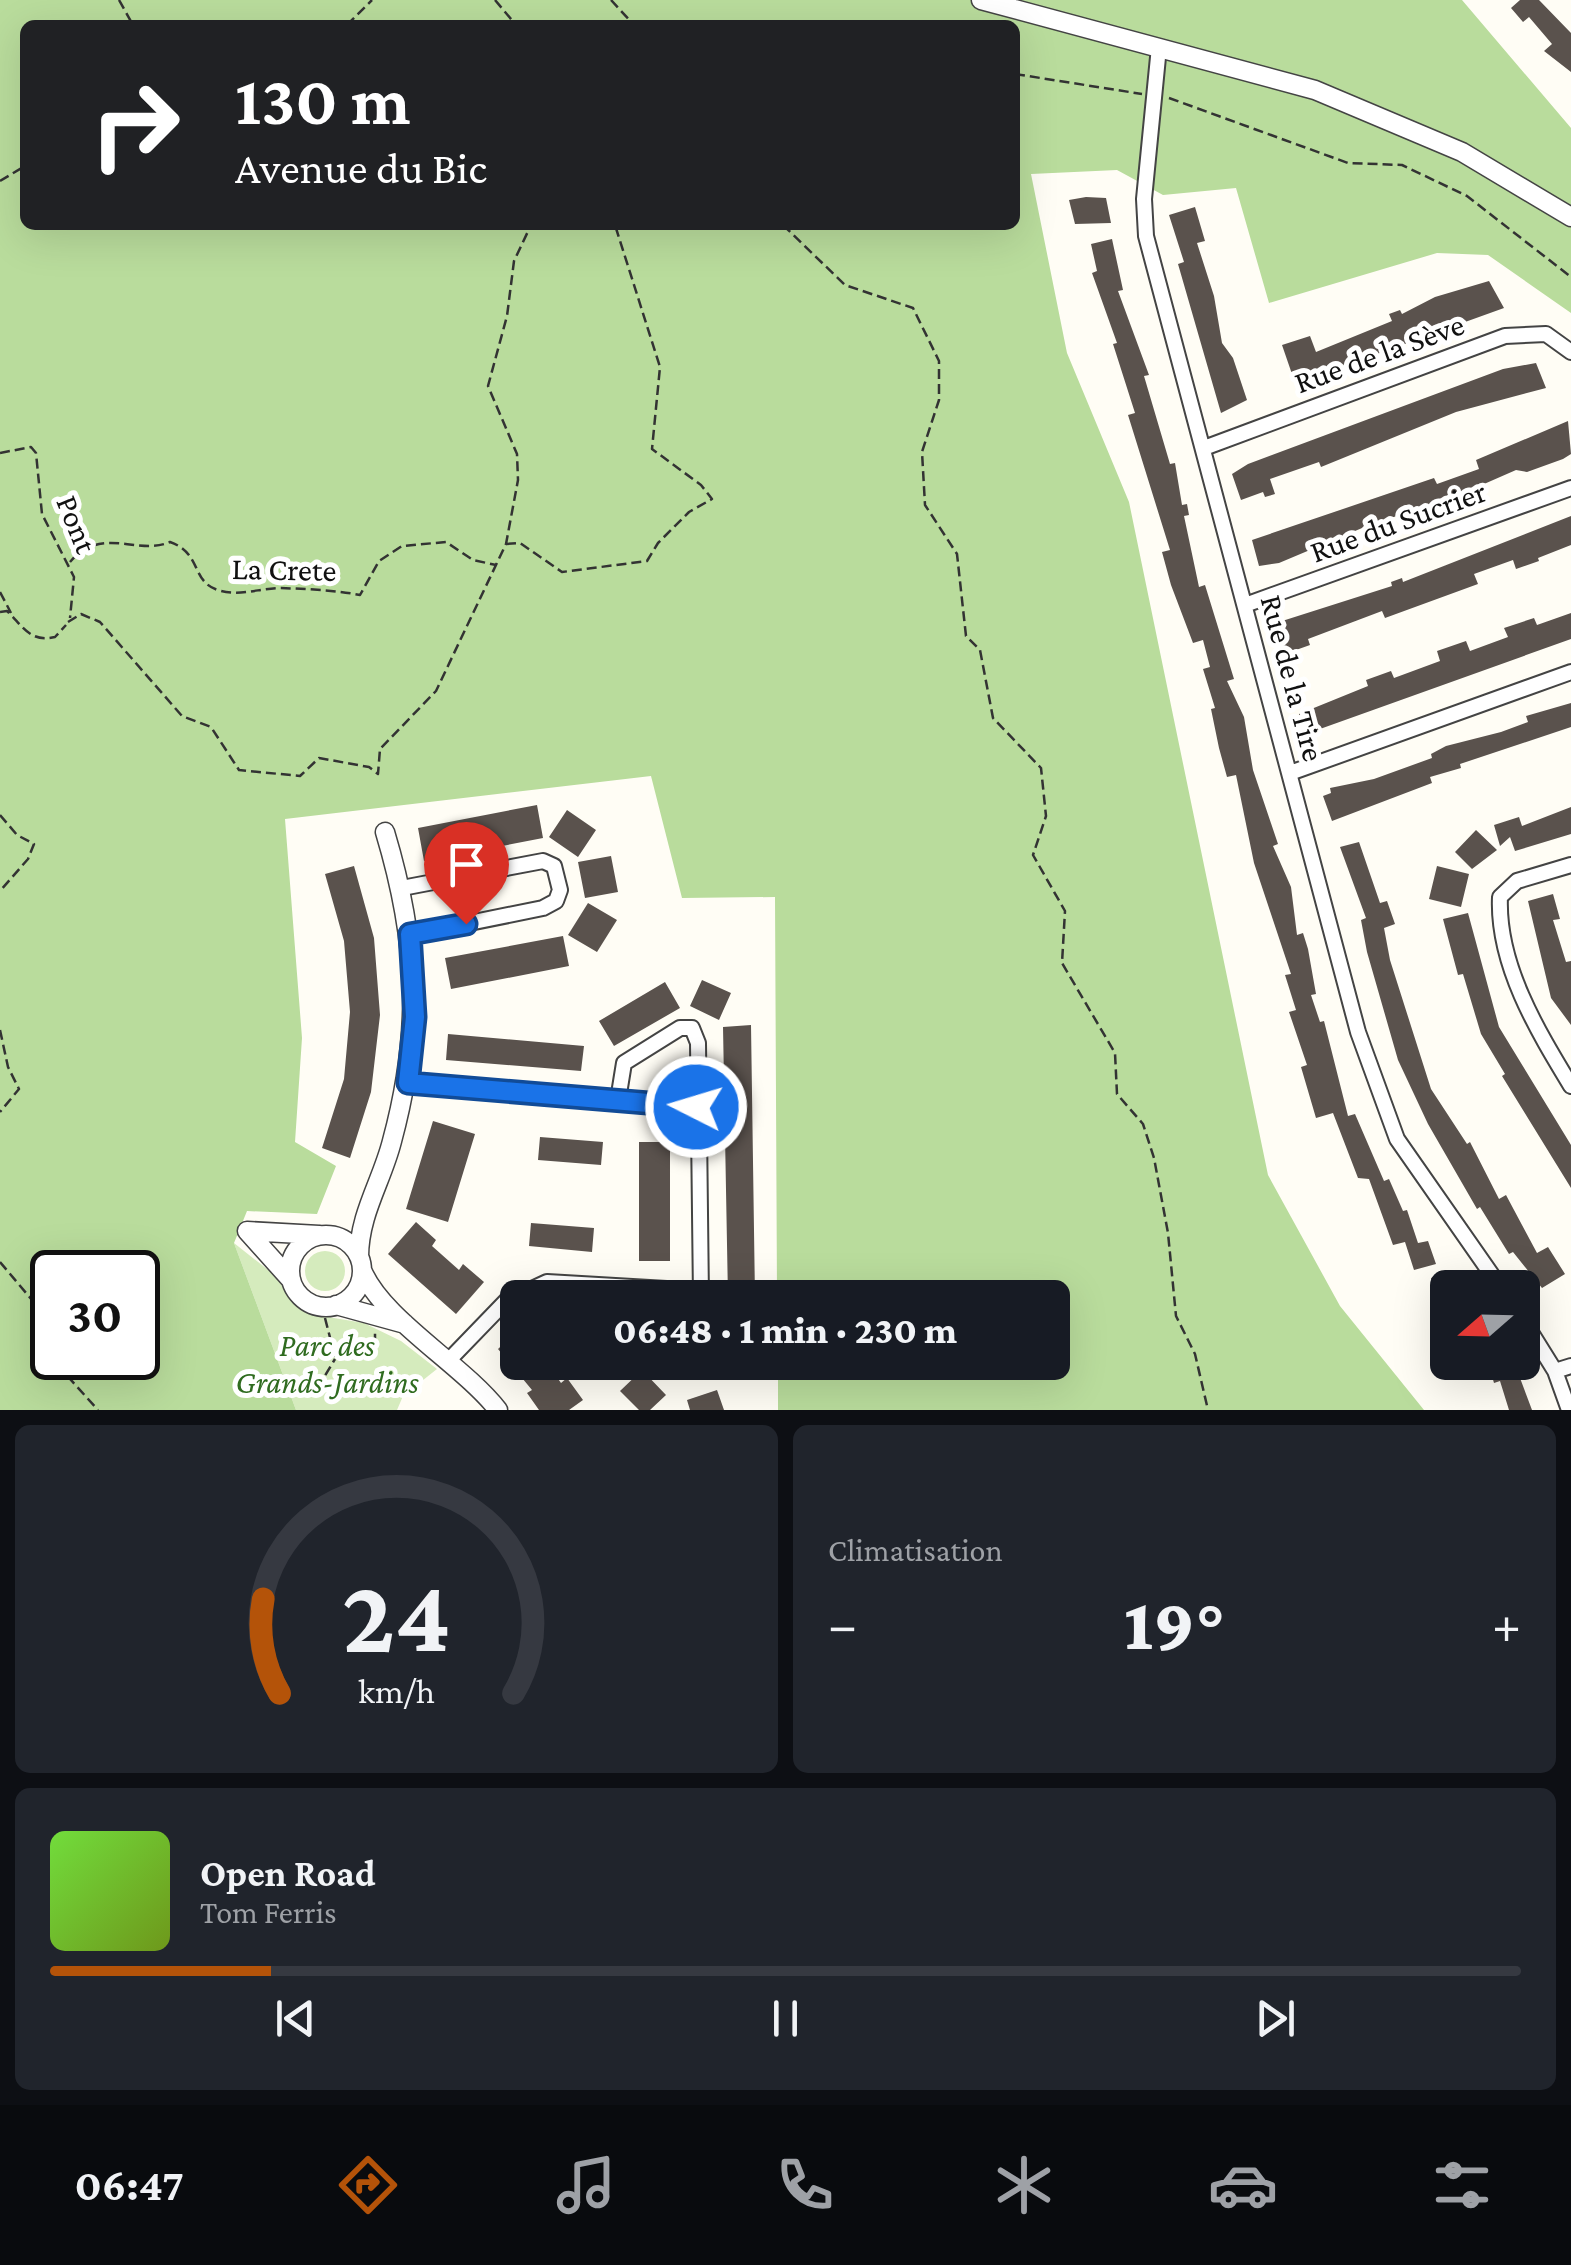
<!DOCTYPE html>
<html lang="fr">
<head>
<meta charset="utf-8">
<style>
  :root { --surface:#171b24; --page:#20242c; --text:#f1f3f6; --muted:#9ea1a6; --line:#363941; --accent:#b45309 }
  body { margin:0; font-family:"Crimson Pro",serif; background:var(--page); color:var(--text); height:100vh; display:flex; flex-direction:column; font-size:38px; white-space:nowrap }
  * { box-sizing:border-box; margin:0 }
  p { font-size:32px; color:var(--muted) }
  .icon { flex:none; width:55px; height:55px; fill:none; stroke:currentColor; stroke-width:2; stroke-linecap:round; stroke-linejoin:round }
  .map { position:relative; height:1410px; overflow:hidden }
  .panel { display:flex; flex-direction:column; gap:15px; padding:15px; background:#0d0f14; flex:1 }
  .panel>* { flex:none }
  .banner { position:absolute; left:20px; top:20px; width:1000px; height:210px; border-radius:15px; box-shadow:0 10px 40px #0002; background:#202124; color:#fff; overflow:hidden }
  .needle { width:65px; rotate:250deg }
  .buttons { position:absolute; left:1430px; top:1270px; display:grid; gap:20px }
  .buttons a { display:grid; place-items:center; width:110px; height:110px; border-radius:15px; background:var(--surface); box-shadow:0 10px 40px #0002; font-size:50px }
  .speed { position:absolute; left:30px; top:1250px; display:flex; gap:20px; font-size:50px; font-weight:700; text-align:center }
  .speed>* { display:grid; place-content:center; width:130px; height:130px; border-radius:50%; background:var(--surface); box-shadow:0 10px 40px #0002; line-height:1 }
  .speed .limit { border:5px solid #111; border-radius:15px; background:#fff; color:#111 }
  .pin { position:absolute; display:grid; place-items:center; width:85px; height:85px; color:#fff; margin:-102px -42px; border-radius:50% 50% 50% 0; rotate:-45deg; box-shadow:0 0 10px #0007 }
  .pin .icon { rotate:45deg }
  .me { position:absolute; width:110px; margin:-55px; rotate:275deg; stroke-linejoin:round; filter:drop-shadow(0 0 8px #0008) }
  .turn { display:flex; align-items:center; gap:35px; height:210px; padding:0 50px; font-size:45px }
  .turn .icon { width:130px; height:130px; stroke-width:2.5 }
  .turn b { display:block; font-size:70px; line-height:85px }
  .big { font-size:75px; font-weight:800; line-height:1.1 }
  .panel .widget { flex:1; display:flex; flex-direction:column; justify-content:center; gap:15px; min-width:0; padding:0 35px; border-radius:15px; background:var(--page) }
  .panel .dial { align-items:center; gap:0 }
  .dial svg { height:260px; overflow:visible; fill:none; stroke:var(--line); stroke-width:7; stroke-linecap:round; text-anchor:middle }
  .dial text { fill:var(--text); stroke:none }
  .song { display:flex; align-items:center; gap:30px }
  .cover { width:120px; height:120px; border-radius:15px; background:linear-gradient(135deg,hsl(100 70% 55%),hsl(80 70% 35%)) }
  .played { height:10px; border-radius:5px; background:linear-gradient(90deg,var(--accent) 15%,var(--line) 15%) }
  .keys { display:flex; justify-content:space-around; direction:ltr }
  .heat { display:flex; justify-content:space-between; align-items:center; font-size:55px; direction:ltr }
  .panel .tiles { flex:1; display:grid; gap:15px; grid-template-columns:1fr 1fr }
  .widget:last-child { grid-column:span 2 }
  .trip { position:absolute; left:500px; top:1280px; width:570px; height:100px; border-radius:15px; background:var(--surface); box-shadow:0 10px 40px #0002; font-weight:800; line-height:100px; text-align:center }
  .tab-bar { display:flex; height:160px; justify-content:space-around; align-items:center; background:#090b0e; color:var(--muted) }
  .tab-bar .icon { width:70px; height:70px }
  .tab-bar .active { color:var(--accent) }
  .tab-bar b { font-size:45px; color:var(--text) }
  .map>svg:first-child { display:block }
  .green { fill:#d5ebbd }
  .forest { fill:#b9dc9c; fill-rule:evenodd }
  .building { fill:#5a524d }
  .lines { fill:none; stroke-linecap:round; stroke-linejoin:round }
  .minor-casing { stroke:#444; stroke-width:18 }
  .tertiary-casing { stroke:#444; stroke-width:21 }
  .path { stroke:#333; stroke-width:2.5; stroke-dasharray:10 5; stroke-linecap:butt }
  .minor { stroke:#fff; stroke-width:14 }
  .tertiary { stroke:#fff; stroke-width:18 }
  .route-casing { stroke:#114b97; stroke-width:25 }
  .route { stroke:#1a73e8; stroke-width:18 }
  .labels { text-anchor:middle; stroke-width:10; stroke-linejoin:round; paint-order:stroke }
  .street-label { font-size:32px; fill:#111; stroke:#fff }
  .park-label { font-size:32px; font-style:italic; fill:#2f6b1f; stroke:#fff }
</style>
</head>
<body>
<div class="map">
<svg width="1571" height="1410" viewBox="0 0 1571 1410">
  <rect width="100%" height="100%" fill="#fffdf5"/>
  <path class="green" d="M 234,1243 L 277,1277 L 288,1297 L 310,1314 L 364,1323 L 401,1341 L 437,1369 L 403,1396 L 397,1410 L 296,1410 Z
    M305 1271a20 20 0 1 1 40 0a20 20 0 1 1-40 0Z"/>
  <path class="forest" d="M 0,0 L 1462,0 L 1571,128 L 1571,313 L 1488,255 L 1437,253 L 1269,303 L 1236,188 L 1163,195 L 1117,170 L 1031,174 L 1067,353 L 1129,502 L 1268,1175 L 1340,1306 L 1424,1410 L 778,1410 L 778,1363 L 1052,1362 L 1052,1298 L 777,1297 L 775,897 L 682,898 L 651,776 L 285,819 L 302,1038 L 295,1142 L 336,1166 L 317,1214 L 247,1211 L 234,1243 L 296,1410 L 0,1410 ZM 25,25 L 1015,25 L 1015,225 L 25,225 ZM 52,1272 L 138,1272 L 138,1358 L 52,1358 Z"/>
  <path class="building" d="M 1520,0 L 1539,0 L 1571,33 L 1571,72 L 1544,51 L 1552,44 L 1529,17 L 1523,22 L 1511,8 Z
    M 1086,197 L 1106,198 L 1111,223 L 1075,224 L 1069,200 Z
    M 1195,207 L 1205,241 L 1197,243 L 1214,296 L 1222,343 L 1233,358 L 1247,400 L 1221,413 L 1178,264 L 1184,262 L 1169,215 Z
    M 1112,239 L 1123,290 L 1118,291 L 1149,375 L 1144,376 L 1170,464 L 1175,463 L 1182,505 L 1187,504 L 1189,515 L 1184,516 L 1199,587 L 1205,585 L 1234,679 L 1227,681 L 1244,717 L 1253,770 L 1278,844 L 1273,846 L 1291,887 L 1297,935 L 1303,933 L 1308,949 L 1316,994 L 1311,995 L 1320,1022 L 1324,1021 L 1348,1116 L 1355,1114 L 1384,1181 L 1389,1179 L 1403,1211 L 1407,1210 L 1418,1243 L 1428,1241 L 1436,1264 L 1414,1270 L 1405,1242 L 1393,1245 L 1369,1179 L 1358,1178 L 1333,1113 L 1316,1118 L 1301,1067 L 1307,1065 L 1289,1012 L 1296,1010 L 1285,975 L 1291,974 L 1254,863 L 1236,775 L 1227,777 L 1219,748 L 1211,709 L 1215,708 L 1203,669 L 1210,667 L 1203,640 L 1193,643 L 1171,585 L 1162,552 L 1170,550 L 1128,415 L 1135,413 L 1113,344 L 1117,343 L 1092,273 L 1097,271 L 1091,244 Z
    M 1489,281 L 1504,308 L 1454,326 L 1452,320 L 1431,328 L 1433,334 L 1310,378 L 1308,372 L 1293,377 L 1282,345 L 1310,336 L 1316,352 L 1392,321 L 1389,314 L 1400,310 L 1402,314 L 1435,297 Z
    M 1536,363 L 1546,388 L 1456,412 L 1321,467 L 1319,462 L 1270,479 L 1275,494 L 1265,497 L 1263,492 L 1241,500 L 1232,474 L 1248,464 L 1503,369 Z
    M 1568,421 L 1571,454 L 1563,459 L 1527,472 L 1516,470 L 1443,502 L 1374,523 L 1279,563 L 1259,566 L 1252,540 L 1434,478 L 1437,484 L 1479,469 L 1476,460 Z
    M 1571,516 L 1571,545 L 1538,558 L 1539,561 L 1516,569 L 1513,560 L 1474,574 L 1478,584 L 1385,618 L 1382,611 L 1308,639 L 1310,645 L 1282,655 L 1273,630 L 1281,627 L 1279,622 L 1392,586 L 1391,582 L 1402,578 L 1403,582 Z
    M 1571,613 L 1571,639 L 1306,734 L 1299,714 L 1368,686 L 1366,680 L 1391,671 L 1394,678 L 1440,661 L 1437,651 L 1466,641 L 1470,651 L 1508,637 L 1504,628 L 1534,618 L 1537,625 Z
    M 1571,703 L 1571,727 L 1460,764 L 1461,768 L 1430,777 L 1432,783 L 1332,821 L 1323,796 L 1331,793 L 1330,788 L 1374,779 L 1432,758 L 1431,754 L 1446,746 L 1501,732 L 1528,722 L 1526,716 Z
    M 537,805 L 543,838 L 424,861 L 418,828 Z
    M 1571,807 L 1571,834 L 1515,851 L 1510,837 L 1500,846 L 1494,825 L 1519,817 L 1522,826 Z
    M 567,810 L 596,830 L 578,857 L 549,837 Z
    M 1476,830 L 1497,850 L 1472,869 L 1455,852 Z
    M 1359,842 L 1380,903 L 1387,901 L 1395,924 L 1384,928 L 1390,960 L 1431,1089 L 1467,1144 L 1470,1142 L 1499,1199 L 1506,1195 L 1537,1253 L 1548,1247 L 1565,1274 L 1542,1288 L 1513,1252 L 1509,1254 L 1480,1207 L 1477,1209 L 1428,1124 L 1398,1060 L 1367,952 L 1361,920 L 1366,918 L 1340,847 Z
    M 611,856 L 618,892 L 585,898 L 578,862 Z
    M 354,866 L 374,938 L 380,1015 L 371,1092 L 350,1158 L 322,1148 L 344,1079 L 350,1012 L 344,941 L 325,874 Z
    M 1437,866 L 1469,874 L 1461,907 L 1429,899 Z
    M 1553,894 L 1560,919 L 1553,920 L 1566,962 L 1571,961 L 1571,1025 L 1551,998 L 1528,901 Z
    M 588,903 L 617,920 L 597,952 L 568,935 Z
    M 1468,913 L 1499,1027 L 1571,1145 L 1571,1188 L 1502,1076 L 1505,1074 L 1481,1034 L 1463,974 L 1458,975 L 1443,919 Z
    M 563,936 L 569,966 L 451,989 L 445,958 Z
    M 702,980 L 731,993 L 719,1020 L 690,1006 Z
    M 665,982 L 680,1008 L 614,1046 L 599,1021 Z
    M 751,1025 L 755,1298 L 728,1298 L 723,1027 Z
    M 448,1034 L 584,1046 L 581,1071 L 446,1060 Z
    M 433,1121 L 475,1134 L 448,1222 L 406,1209 Z
    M 540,1137 L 603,1142 L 601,1165 L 538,1160 Z
    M 639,1142 L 670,1142 L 670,1261 L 639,1261 Z
    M 416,1222 L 436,1240 L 432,1246 L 459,1270 L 463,1264 L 484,1282 L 456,1314 L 388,1254 Z
    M 531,1223 L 594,1228 L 592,1252 L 529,1246 Z
    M 1450,1271 L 1459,1288 L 1448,1288 L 1448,1293 L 1437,1296 L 1431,1278 Z
    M 518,1330 L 518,1362 L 546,1362 L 561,1383 L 567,1378 L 583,1400 L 569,1410 L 539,1410 L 527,1393 L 532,1390 L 498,1349 Z
    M 1499,1362 L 1514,1362 L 1532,1410 L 1509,1410 L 1500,1381 L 1494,1383 L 1489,1366 Z
    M 642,1370 L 666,1395 L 650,1410 L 639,1410 L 620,1391 Z
    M 717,1390 L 724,1410 L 690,1410 L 687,1400 Z"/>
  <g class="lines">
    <g class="minor-casing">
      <path id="minor" d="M 1159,47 L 1144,199 L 1146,236 L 1358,1032 L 1397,1139 L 1501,1288
        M 1204,448 L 1505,336 L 1546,334 L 1571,352
        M 1245,605 L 1571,488
        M 1290,773 L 1571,672
        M 1571,865 L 1517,881 L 1500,897 C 1497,964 1537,1030 1571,1086
        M 402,888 L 543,861 L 554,866 L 560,890 L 556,901 L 543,908 L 410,935
        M 408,1083 L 696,1107
        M 618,1100 L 624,1063 L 680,1028 L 692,1028 L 698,1043 L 701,1298
        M 1522,1318 L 1555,1371 L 1569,1410
        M 450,1359 L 506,1301 L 547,1282 L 701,1291
        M 1555,1371 L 1571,1366"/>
    </g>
    <g class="tertiary-casing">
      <path id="tertiary" d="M 981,0 L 1315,90 L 1462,152 L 1571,217
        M 247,1231 L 319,1235
        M 247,1231 L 291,1280
        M290 1271a36 36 0 1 1 72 0a36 36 0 1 1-72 0Z
        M 359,1257 C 359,1214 382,1181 392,1141 C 422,1030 418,942 385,832
        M 362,1270 C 382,1319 462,1364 498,1410
        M 336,1305 L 405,1324"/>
    </g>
    <path class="path" d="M 119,0 L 133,25
      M 495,0 L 516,25
      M 611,0 L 634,25
      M 347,25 L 372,0
      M 1015,74 L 1142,94
      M 1169,98 L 1348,163 L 1402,165 L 1467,196 L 1571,277
      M 0,181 L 25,166
      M 783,225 L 845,285 L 913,308 L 939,361 L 939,400 L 922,452 L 925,505 L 957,554 L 966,636 L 980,650 L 993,718 L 1041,768 L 1046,816 L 1033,855 L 1065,911 L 1062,963 L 1115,1053 L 1117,1094 L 1143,1124 L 1154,1158 L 1168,1233 L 1176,1316 L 1195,1354 L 1208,1410
      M 0,453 L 31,447 L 36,453 L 42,514 L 74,577 L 70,618
      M 506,544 L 520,543 L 562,572 L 647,561 L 658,543 L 689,512 L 712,499 L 701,485 L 652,449 L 660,367 L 615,225
      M 70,562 C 101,525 138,556 170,542 C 202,553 191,582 218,590 C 240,597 259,588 281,588 C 307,589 334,590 360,595 L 379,561 L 402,546 L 446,542 L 473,560 L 496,565
      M 0,592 L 11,613
      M 0,612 L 7,611 C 23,626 30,643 55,637 L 66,625
      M 68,622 L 81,614 L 100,622 L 182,716 L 211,727 L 239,770 L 300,776 L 319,758 L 369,767 L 378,774 L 380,749 L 436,691 L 506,544 L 518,480 L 517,454 L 488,386 L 507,316 L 514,261 L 531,225
      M 0,815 L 17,835 L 34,844 L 28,859 L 0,891
      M 0,1030 L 8,1067 L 19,1089 L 0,1112
      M 0,1262 L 32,1300 L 53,1360 L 98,1410
      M 325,1318 L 335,1357 L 367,1359 L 375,1347 L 375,1332
      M 303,1394 L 320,1384 L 335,1359"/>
    <use href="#minor" class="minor"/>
    <use href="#tertiary" class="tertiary"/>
  </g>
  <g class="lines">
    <g class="route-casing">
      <path id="route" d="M 466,924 L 410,934 L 415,1017 L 408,1083 L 696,1107"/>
    </g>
    <use href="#route" class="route"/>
  </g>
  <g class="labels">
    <g class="street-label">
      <text transform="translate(1379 353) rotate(-20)" y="11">Rue de la Sève</text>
      <text transform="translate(1398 521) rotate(-20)" y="11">Rue du Sucrier</text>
      <text transform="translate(77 524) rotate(68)" y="11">Pont</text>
      <text transform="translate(284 569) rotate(1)" y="11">La Crete</text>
      <text transform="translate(1293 678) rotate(75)" y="11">Rue de la Tire</text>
    </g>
    <g class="park-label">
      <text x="327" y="1356">Parc des<tspan x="327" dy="37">Grands-Jardins</tspan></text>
    </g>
  </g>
</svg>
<div class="buttons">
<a><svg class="needle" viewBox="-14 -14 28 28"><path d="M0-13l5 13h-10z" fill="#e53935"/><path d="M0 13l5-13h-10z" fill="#9ea1a6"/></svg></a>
</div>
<div class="speed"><div class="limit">30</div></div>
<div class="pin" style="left:466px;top:924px;background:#d93025"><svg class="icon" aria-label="arrive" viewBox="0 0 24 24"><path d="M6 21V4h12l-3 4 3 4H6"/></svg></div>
<svg class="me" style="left:696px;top:1107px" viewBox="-20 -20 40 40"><circle r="17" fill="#1a73e8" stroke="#fff" stroke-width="3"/><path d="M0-11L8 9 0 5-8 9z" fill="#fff"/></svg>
<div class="trip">06:48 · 1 min · 230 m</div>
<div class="banner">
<div class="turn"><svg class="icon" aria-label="right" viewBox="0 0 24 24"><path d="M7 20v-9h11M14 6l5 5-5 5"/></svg><div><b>130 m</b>Avenue du Bic</div></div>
</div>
</div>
<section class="panel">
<div class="tiles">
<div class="widget dial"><svg viewBox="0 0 100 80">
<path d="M14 69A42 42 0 1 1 86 69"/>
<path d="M14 69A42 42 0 0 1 9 40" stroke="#b45309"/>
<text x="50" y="56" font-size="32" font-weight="700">24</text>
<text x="50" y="72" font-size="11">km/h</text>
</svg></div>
<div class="widget"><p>Climatisation</p>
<div class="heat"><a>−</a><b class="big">19°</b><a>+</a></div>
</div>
<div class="widget">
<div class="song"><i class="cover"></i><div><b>Open Road</b><p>Tom Ferris</p></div></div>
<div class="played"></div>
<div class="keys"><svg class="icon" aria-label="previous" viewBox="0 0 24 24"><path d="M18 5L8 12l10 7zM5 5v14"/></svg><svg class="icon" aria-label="pause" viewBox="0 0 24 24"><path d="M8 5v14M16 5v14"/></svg><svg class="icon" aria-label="next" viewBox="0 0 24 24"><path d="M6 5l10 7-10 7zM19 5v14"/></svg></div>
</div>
</div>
</section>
<nav class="tab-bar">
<b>06:47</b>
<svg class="icon active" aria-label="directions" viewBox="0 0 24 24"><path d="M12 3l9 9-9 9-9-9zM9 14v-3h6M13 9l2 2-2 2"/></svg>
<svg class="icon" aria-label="music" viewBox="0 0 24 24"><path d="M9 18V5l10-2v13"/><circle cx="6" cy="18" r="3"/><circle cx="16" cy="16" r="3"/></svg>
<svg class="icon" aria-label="phone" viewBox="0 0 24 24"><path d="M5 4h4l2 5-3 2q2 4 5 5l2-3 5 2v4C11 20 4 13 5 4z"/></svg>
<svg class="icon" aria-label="climate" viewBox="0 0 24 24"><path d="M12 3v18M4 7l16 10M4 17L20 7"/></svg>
<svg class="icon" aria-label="car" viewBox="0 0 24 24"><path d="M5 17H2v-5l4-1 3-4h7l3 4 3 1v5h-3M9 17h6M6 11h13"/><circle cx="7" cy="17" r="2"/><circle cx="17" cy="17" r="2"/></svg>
<svg class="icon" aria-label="filters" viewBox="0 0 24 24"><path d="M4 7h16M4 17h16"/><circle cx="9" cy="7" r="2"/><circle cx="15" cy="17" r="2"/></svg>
</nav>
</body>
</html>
